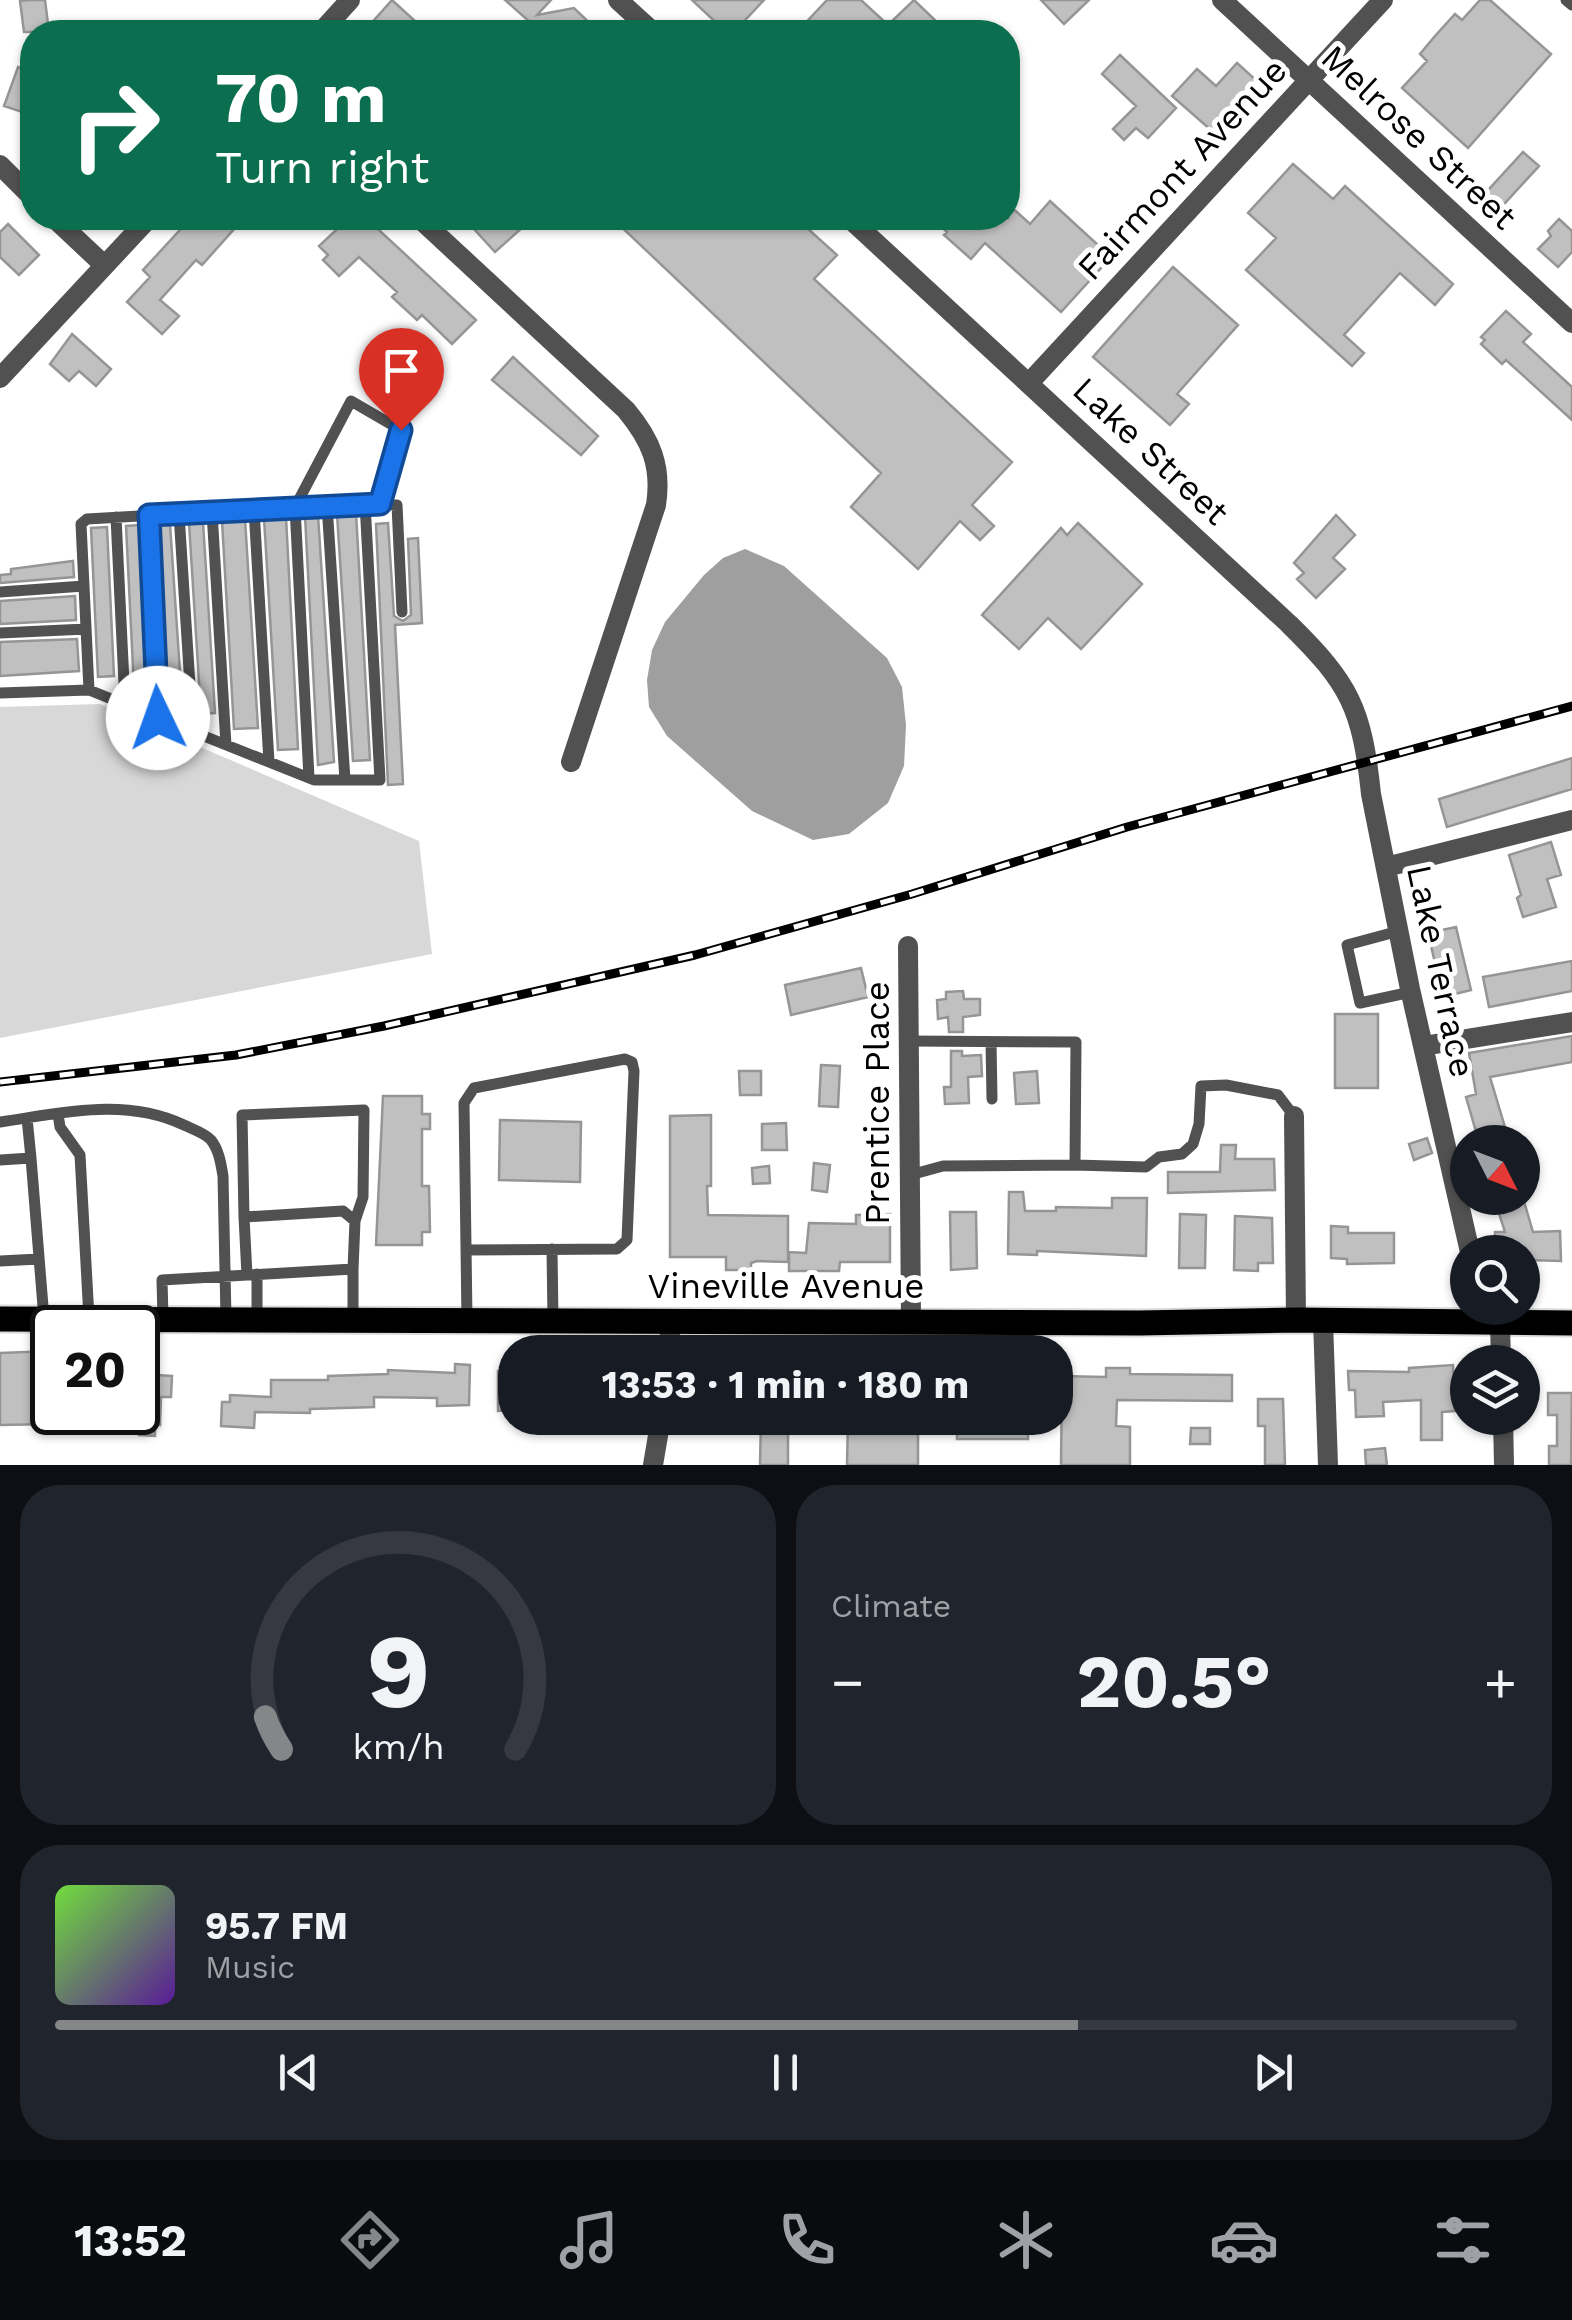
<!DOCTYPE html>
<html lang="en">
<head>
<meta charset="utf-8">
<style>
  :root { --surface:#171b24; --page:#20242c; --text:#f1f3f6; --muted:#9ea1a6; --line:#363941; --accent:#858687 }
  body { margin:0; font-family:"Work Sans",sans-serif; background:var(--page); color:var(--text); height:100vh; display:flex; flex-direction:column; font-size:38px; white-space:nowrap }
  * { box-sizing:border-box; margin:0 }
  p { font-size:32px; color:var(--muted) }
  .icon { flex:none; width:55px; height:55px; fill:none; stroke:currentColor; stroke-width:2; stroke-linecap:round; stroke-linejoin:round }
  .map { position:relative; height:1465px; overflow:hidden }
  .details { display:flex; flex-direction:column; gap:20px; padding:20px; background:#0d0f14; flex:1 }
  .details>* { flex:none }
  .guide { position:absolute; left:20px; top:20px; width:1000px; height:210px; border-radius:40px; box-shadow:0 2px 8px #0004; background:#0b6e4f; color:#fff; overflow:hidden }
  .needle { width:65px; rotate:132deg }
  .controls { position:absolute; left:1450px; top:1125px; display:grid; gap:20px }
  .controls a { display:grid; place-items:center; width:90px; height:90px; border-radius:50%; background:var(--surface); box-shadow:0 2px 8px #0004; font-size:50px }
  .speed { position:absolute; left:30px; top:1305px; display:flex; gap:20px; font-size:50px; font-weight:700; text-align:center }
  .speed>* { display:grid; place-content:center; width:130px; height:130px; border-radius:50%; background:var(--surface); box-shadow:0 2px 8px #0004; line-height:1 }
  .speed .limit { border:5px solid #111; border-radius:15px; background:#fff; color:#111 }
  .pin { position:absolute; display:grid; place-items:center; width:85px; height:85px; color:#fff; margin:-102px -42px; border-radius:50% 50% 50% 0; rotate:-45deg; box-shadow:0 0 10px #0007 }
  .pin .icon { rotate:45deg }
  .me { position:absolute; width:110px; margin:-55px; rotate:357deg; stroke-linejoin:round; filter:drop-shadow(0 0 8px #0008) }
  .turn { display:flex; align-items:center; gap:35px; height:210px; padding:0 30px; font-size:45px }
  .turn .icon { width:130px; height:130px; stroke-width:2.5 }
  .turn b { display:block; font-size:70px; line-height:85px }
  .big { font-size:75px; font-weight:700; line-height:1.1 }
  .details .widget { flex:1; display:flex; flex-direction:column; justify-content:center; gap:15px; min-width:0; padding:0 35px; border-radius:40px; background:var(--page) }
  .details .dial { align-items:center; gap:0 }
  .dial svg { height:260px; overflow:visible; fill:none; stroke:var(--line); stroke-width:7; stroke-linecap:round; text-anchor:middle }
  .dial text { fill:var(--text); stroke:none }
  .song { display:flex; align-items:center; gap:30px }
  .cover { width:120px; height:120px; border-radius:15px; background:linear-gradient(135deg,hsl(100 70% 55%),hsl(270 70% 35%)) }
  .played { height:10px; border-radius:5px; background:linear-gradient(90deg,var(--accent) 70%,var(--line) 70%) }
  .keys { display:flex; justify-content:space-around; direction:ltr }
  .heat { display:flex; justify-content:space-between; align-items:center; font-size:55px; direction:ltr }
  .details .tiles { flex:1; display:grid; gap:20px; grid-template-columns:1fr 1fr }
  .widget:last-child { grid-column:span 2 }
  .trip { position:absolute; left:498px; top:1335px; width:575px; height:100px; border-radius:40px; background:var(--surface); box-shadow:0 2px 8px #0004; font-weight:700; line-height:100px; text-align:center }
  .tabs { display:flex; height:160px; justify-content:space-around; align-items:center; background:#090b0e; color:var(--muted) }
  .tabs .icon { width:70px; height:70px }
  .tabs .on { color:var(--accent) }
  .tabs b { font-size:45px; color:var(--text) }
  .map>svg:first-child { display:block }
  .green { fill:#d8d8d8 }
  .water { fill:#9f9f9f }
  .building { fill:#c0c0c0; stroke:#959595; stroke-width:2.5 }
  .lines { fill:none; stroke-linecap:round; stroke-linejoin:round }
  .primary-casing { stroke:#dbdbdb; stroke-width:29 }
  .service { stroke:#515151; stroke-width:11 }
  .minor { stroke:#515151; stroke-width:20 }
  .tertiary { stroke:#515151; stroke-width:20 }
  .primary { stroke:#000; stroke-width:25 }
  .rail-casing { stroke:#000; stroke-width:9 }
  .rail { stroke:#fff; stroke-width:5; stroke-dasharray:15; stroke-linecap:butt }
  .route-casing { stroke:#114b97; stroke-width:25 }
  .route { stroke:#1a73e8; stroke-width:18 }
  .labels { text-anchor:middle; stroke-width:10; stroke-linejoin:round; paint-order:stroke }
  .street-label { font-size:35px; fill:#000; stroke:#fff }
</style>
</head>
<body>
<div class="map">
<svg width="1572" height="1465" viewBox="0 0 1572 1465">
  <rect width="100%" height="100%" fill="#fff"/>
  <path class="green" d="M 100,704 L 419,841 L 432,954 L 0,1038 L 0,707 Z"/>
  <path class="water" d="M 745,549 L 784,566 L 887,658 L 902,687 L 906,725 L 904,766 L 888,803 L 849,834 L 813,840 L 752,811 L 667,736 L 649,707 L 647,680 L 652,650 L 665,622 L 704,575 L 723,558 Z"/>
  <path class="building" d="M 29,0 L 45,0 L 49,32 L 24,32 L 20,1 Z
    M 392,0 L 427,32 L 376,32 L 369,26 Z
    M 505,0 L 551,0 L 537,15 L 574,8 L 599,32 L 541,32 Z
    M 692,0 L 764,0 L 734,32 L 726,32 Z
    M 827,0 L 861,0 L 888,25 L 914,0 L 937,22 L 927,32 L 797,32 Z
    M 1041,0 L 1089,0 L 1064,24 Z
    M 1480,0 L 1490,0 L 1551,54 L 1468,148 L 1402,88 L 1427,61 L 1420,54 L 1435,36 L 1455,14 L 1462,20 Z
    M 1120,55 L 1176,108 L 1148,138 L 1136,128 L 1124,140 L 1113,129 L 1136,106 L 1102,74 Z
    M 1237,63 L 1257,81 L 1212,131 L 1172,96 L 1197,69 L 1216,86 Z
    M 18,67 L 32,72 L 32,90 L 25,113 L 4,106 Z
    M 1523,152 L 1539,166 L 1496,213 L 1480,199 Z
    M 1293,164 L 1333,199 L 1345,186 L 1453,284 L 1435,305 L 1400,273 L 1344,335 L 1364,353 L 1352,366 L 1246,270 L 1276,238 L 1248,213 Z
    M 1050,201 L 1111,257 L 1061,312 L 985,243 L 971,259 L 944,235 L 947,232 L 932,218 L 1008,218 L 1008,204 L 1030,224 Z
    M 191,218 L 244,218 L 202,265 L 196,260 L 160,300 L 179,316 L 162,334 L 127,302 L 150,277 L 143,270 Z
    M 349,218 L 366,218 L 476,320 L 452,344 L 422,315 L 417,320 L 392,297 L 397,292 L 359,257 L 339,276 L 323,260 L 328,255 L 319,246 Z
    M 464,218 L 533,218 L 495,252 Z
    M 612,218 L 796,218 L 837,255 L 814,279 L 1012,462 L 972,505 L 994,526 L 980,540 L 960,521 L 918,569 L 851,507 L 881,473 Z
    M 1559,219 L 1572,231 L 1572,252 L 1558,267 L 1538,249 L 1551,236 L 1548,231 Z
    M 8,224 L 39,255 L 19,275 L 0,257 L 0,232 Z
    M 1173,267 L 1238,325 L 1177,394 L 1189,404 L 1170,425 L 1093,357 Z
    M 1506,311 L 1531,334 L 1523,342 L 1572,387 L 1572,420 L 1506,360 L 1502,364 L 1481,344 L 1485,340 L 1481,337 Z
    M 72,334 L 111,369 L 96,386 L 79,371 L 69,381 L 50,364 Z
    M 513,357 L 598,436 L 581,455 L 492,380 Z
    M 356,513 L 370,760 L 353,761 L 337,514 Z
    M 318,515 L 334,762 L 318,765 L 305,516 Z
    M 1336,515 L 1355,535 L 1333,558 L 1345,569 L 1316,598 L 1297,579 L 1304,573 L 1294,563 Z
    M 286,517 L 298,749 L 278,750 L 264,518 Z
    M 245,519 L 258,728 L 234,729 L 222,521 Z
    M 203,522 L 215,713 L 201,714 L 189,523 Z
    M 388,523 L 394,616 L 403,621 L 411,615 L 408,539 L 418,538 L 422,623 L 395,625 L 403,784 L 388,785 L 376,524 Z
    M 1078,523 L 1142,584 L 1081,649 L 1048,618 L 1019,649 L 982,615 L 1061,528 L 1067,535 Z
    M 159,524 L 170,524 L 182,702 L 167,703 Z
    M 140,525 L 147,687 L 134,688 L 126,526 Z
    M 107,527 L 114,676 L 98,677 L 91,528 Z
    M 73,561 L 74,577 L 0,583 L 0,575 L 11,574 L 11,569 Z
    M 75,596 L 76,620 L 0,624 L 0,601 Z
    M 77,639 L 79,671 L 0,676 L 0,642 Z
    M 1572,758 L 1572,789 L 1447,827 L 1439,799 Z
    M 1551,842 L 1561,875 L 1547,879 L 1556,907 L 1523,917 L 1517,898 L 1521,895 L 1509,855 Z
    M 1456,927 L 1471,990 L 1443,997 L 1428,933 Z
    M 1572,961 L 1572,991 L 1489,1007 L 1483,977 Z
    M 861,968 L 868,997 L 791,1015 L 785,985 Z
    M 963,991 L 964,999 L 980,999 L 980,1015 L 963,1017 L 963,1032 L 949,1032 L 948,1017 L 938,1019 L 937,1000 L 946,999 L 946,992 Z
    M 1335,1014 L 1378,1014 L 1378,1088 L 1335,1088 Z
    M 1572,1036 L 1572,1062 L 1490,1077 L 1507,1134 L 1479,1142 L 1466,1097 L 1476,1094 L 1469,1053 Z
    M 951,1051 L 962,1051 L 962,1056 L 981,1055 L 982,1076 L 968,1077 L 969,1103 L 945,1104 L 944,1087 L 951,1087 Z
    M 821,1065 L 840,1066 L 838,1107 L 819,1106 Z
    M 739,1071 L 761,1071 L 761,1095 L 740,1095 Z
    M 1037,1071 L 1039,1103 L 1016,1104 L 1014,1073 Z
    M 383,1096 L 422,1096 L 422,1114 L 430,1114 L 430,1129 L 422,1129 L 422,1186 L 429,1186 L 430,1232 L 422,1232 L 422,1245 L 376,1245 Z
    M 711,1115 L 711,1186 L 707,1186 L 708,1215 L 788,1216 L 788,1262 L 757,1261 L 751,1263 L 751,1270 L 726,1270 L 726,1257 L 670,1257 L 670,1116 Z
    M 500,1120 L 581,1122 L 580,1182 L 499,1180 Z
    M 786,1123 L 787,1150 L 762,1150 L 762,1124 Z
    M 1427,1138 L 1432,1153 L 1414,1160 L 1409,1144 Z
    M 1221,1145 L 1236,1145 L 1235,1159 L 1274,1159 L 1275,1190 L 1168,1193 L 1168,1172 L 1220,1172 Z
    M 814,1163 L 830,1165 L 827,1192 L 812,1190 Z
    M 769,1166 L 770,1183 L 753,1184 L 752,1168 Z
    M 1009,1192 L 1023,1192 L 1025,1211 L 1056,1211 L 1056,1207 L 1112,1208 L 1112,1198 L 1147,1198 L 1146,1256 L 1037,1251 L 1037,1255 L 1008,1254 Z
    M 1494,1198 L 1523,1198 L 1533,1232 L 1560,1231 L 1561,1261 L 1522,1260 L 1522,1252 L 1495,1252 L 1495,1232 L 1505,1232 Z
    M 950,1212 L 976,1212 L 977,1268 L 951,1270 Z
    M 890,1214 L 890,1262 L 840,1262 L 839,1271 L 789,1271 L 789,1252 L 806,1253 L 809,1223 L 856,1224 L 856,1215 Z
    M 1180,1214 L 1206,1215 L 1205,1268 L 1179,1268 Z
    M 1235,1216 L 1272,1218 L 1273,1263 L 1258,1263 L 1258,1271 L 1234,1270 Z
    M 1331,1226 L 1348,1227 L 1348,1233 L 1394,1233 L 1394,1263 L 1347,1264 L 1347,1259 L 1331,1258 Z
    M 50,1351 L 51,1424 L 0,1425 L 0,1353 Z
    M 455,1364 L 470,1365 L 469,1405 L 437,1406 L 437,1398 L 374,1397 L 374,1407 L 310,1409 L 310,1413 L 255,1412 L 254,1428 L 221,1426 L 222,1402 L 230,1402 L 230,1395 L 271,1397 L 271,1380 L 328,1380 L 328,1376 L 388,1374 L 388,1370 L 455,1373 Z
    M 1453,1365 L 1455,1411 L 1442,1412 L 1442,1440 L 1421,1440 L 1421,1400 L 1383,1402 L 1384,1416 L 1356,1417 L 1355,1390 L 1349,1390 L 1348,1371 L 1409,1372 L 1409,1368 Z
    M 1106,1368 L 1130,1368 L 1130,1374 L 1232,1375 L 1232,1401 L 1117,1400 L 1116,1426 L 1130,1427 L 1130,1465 L 1061,1465 L 1062,1376 L 1106,1377 Z
    M 498,1371 L 515,1372 L 515,1410 L 498,1411 Z
    M 138,1374 L 172,1376 L 171,1397 L 161,1397 L 160,1425 L 155,1424 L 155,1436 L 139,1435 Z
    M 1548,1393 L 1572,1393 L 1571,1465 L 1549,1465 L 1549,1446 L 1557,1446 L 1557,1415 L 1548,1415 Z
    M 1258,1399 L 1283,1399 L 1285,1465 L 1265,1465 L 1265,1426 L 1258,1426 Z
    M 761,1418 L 788,1418 L 788,1465 L 760,1465 Z
    M 848,1418 L 918,1418 L 918,1465 L 847,1465 Z
    M 957,1418 L 1028,1418 L 1028,1439 L 957,1439 Z
    M 1191,1428 L 1210,1428 L 1210,1444 L 1190,1444 Z
    M 1385,1448 L 1387,1465 L 1366,1465 L 1365,1450 Z"/>
  <g class="lines">
    <g class="primary-casing">
      <path id="primary" d="M 0,1319 L 1140,1323 L 1296,1320 L 1572,1323"/>
    </g>
    <path class="service" d="M 1566,0 L 1572,5
      M 374,504 L 397,505 L 402,612
      M 327,505 L 345,780
      M 254,509 L 269,762
      M 212,512 L 226,745
      M 179,514 L 193,732
      M 149,515 L 158,718
      M 116,517 L 125,704
      M 0,592 L 84,586
      M 0,633 L 86,629
      M 0,693 L 89,690 L 314,780 L 380,780 L 365,503 L 87,519 L 81,524 L 89,690
      M 309,778 L 295,507 L 351,401 L 401,430 L 380,504
      M 1399,931 L 1347,945 L 1360,1003 L 1411,992
      M 909,1041 L 1076,1042 L 1075,1165 L 943,1166 L 910,1175
      M 991,1042 L 992,1099
      M 58,1114 L 60,1127 L 80,1155 L 89,1318
      M 27,1118 L 31,1158
      M 0,1122 C 62,1113 125,1097 184,1125 C 192,1129 205,1133 211,1140 C 219,1150 221,1164 223,1176 L 226,1318
      M 0,1160 L 31,1158 L 44,1319
      M 1075,1165 L 1146,1167 L 1159,1157 L 1182,1154 L 1193,1144 L 1199,1124 L 1201,1086 L 1226,1085 L 1278,1095 L 1294,1116
      M 244,1217 L 242,1115 L 364,1110 L 363,1197 L 355,1221
      M 552,1249 L 553,1320
      M 466,1250 L 617,1249 L 627,1240 L 634,1071 L 632,1062 L 625,1059 L 474,1088 L 464,1103 L 467,1319
      M 0,1261 L 39,1259
      M 163,1318 L 162,1280 L 353,1269 L 355,1221 L 343,1211 L 244,1217 L 247,1275
      M 257,1318 L 257,1274
      M 353,1318 L 353,1269
      M 659,1427 L 748,1427"/>
    <path class="minor" d="M 618,0 L 653,32
      M 1222,0 L 1572,323
      M 0,165 L 32,197
      M 54,218 L 104,265
      M 419,218 L 626,410 C 651,440 662,466 656,505 L 571,762
      M 849,218 L 1289,624 C 1350,684 1362,708 1371,794 L 1410,989 L 1470,1252
      M 1029,383 L 1383,0
      M 1386,867 L 1572,820
      M 908,946 L 911,1320
      M 1423,1046 L 1572,1022
      M 1294,1116 L 1296,1320
      M 669,1321 L 671,1352
      M 1323,1321 L 1328,1465
      M 1500,1323 L 1501,1362
      M 1503,1418 L 1504,1465
      M 653,1465 L 661,1418"/>
    <path class="tertiary" d="M 321,32 L 350,0
      M 0,378 L 149,218"/>
    <use href="#primary" class="primary"/>
    <g class="rail-casing">
      <path id="rail" d="M 0,1082 L 236,1055 L 384,1026 L 695,955 L 912,894 L 1127,827 L 1572,706"/>
    </g>
    <use href="#rail" class="rail"/>
  </g>
  <g class="lines">
    <g class="route-casing">
      <path id="route" d="M 158,718 L 149,515 L 380,504 L 401,430"/>
    </g>
    <use href="#route" class="route"/>
  </g>
  <g class="labels">
    <g class="street-label">
      <text transform="translate(1419 137) rotate(43)" y="12">Melrose Street</text>
      <text transform="translate(1182 169) rotate(-47)" y="12">Fairmont Avenue</text>
      <text transform="translate(1151 451) rotate(43)" y="12">Lake Street</text>
      <text transform="translate(1441 971) rotate(78)" y="12">Lake Terrace</text>
      <text transform="translate(877 1103) rotate(-90)" y="12">Prentice Place</text>
      <text x="786" y="1298">Vineville Avenue</text>
    </g>
  </g>
</svg>
<div class="controls">
<a><svg class="needle" viewBox="-14 -14 28 28"><path d="M0-13l5 13h-10z" fill="#e53935"/><path d="M0 13l5-13h-10z" fill="#9ea1a6"/></svg></a>
<a><svg class="icon" aria-label="search" viewBox="0 0 24 24"><circle cx="10" cy="10" r="6"/><path d="M15 15l6 6"/></svg></a>
<a><svg class="icon" aria-label="layers" viewBox="0 0 24 24"><path d="M12 4l9 5-9 5-9-5zM3 14l9 5 9-5"/></svg></a>
</div>
<div class="speed"><div class="limit">20</div></div>
<div class="pin" style="left:401px;top:430px;background:#d93025"><svg class="icon" aria-label="arrive" viewBox="0 0 24 24"><path d="M6 21V4h12l-3 4 3 4H6"/></svg></div>
<svg class="me" style="left:158px;top:718px" viewBox="-20 -20 40 40"><circle r="19" fill="#fff"/><path d="M0-13L10 11 0 6-10 11z" fill="#1a73e8"/></svg>
<div class="trip">13:53 · 1 min · 180 m</div>
<div class="guide">
<div class="turn"><svg class="icon" aria-label="right" viewBox="0 0 24 24"><path d="M7 20v-9h11M14 6l5 5-5 5"/></svg><div><b>70 m</b>Turn right</div></div>
</div>
</div>
<section class="details">
<div class="tiles">
<div class="widget dial"><svg viewBox="0 0 100 80">
<path d="M14 69A42 42 0 1 1 86 69"/>
<path d="M14 69A42 42 0 0 1 9 59" stroke="#858687"/>
<text x="50" y="56" font-size="32" font-weight="700">9</text>
<text x="50" y="72" font-size="11">km/h</text>
</svg></div>
<div class="widget"><p>Climate</p>
<div class="heat"><a>−</a><b class="big">20.5°</b><a>+</a></div>
</div>
<div class="widget">
<div class="song"><i class="cover"></i><div><b>95.7 FM</b><p>Music</p></div></div>
<div class="played"></div>
<div class="keys"><svg class="icon" aria-label="previous" viewBox="0 0 24 24"><path d="M18 5L8 12l10 7zM5 5v14"/></svg><svg class="icon" aria-label="pause" viewBox="0 0 24 24"><path d="M8 5v14M16 5v14"/></svg><svg class="icon" aria-label="next" viewBox="0 0 24 24"><path d="M6 5l10 7-10 7zM19 5v14"/></svg></div>
</div>
</div>
</section>
<nav class="tabs">
<b>13:52</b>
<svg class="icon on" aria-label="directions" viewBox="0 0 24 24"><path d="M12 3l9 9-9 9-9-9zM9 14v-3h6M13 9l2 2-2 2"/></svg>
<svg class="icon" aria-label="music" viewBox="0 0 24 24"><path d="M9 18V5l10-2v13"/><circle cx="6" cy="18" r="3"/><circle cx="16" cy="16" r="3"/></svg>
<svg class="icon" aria-label="phone" viewBox="0 0 24 24"><path d="M5 4h4l2 5-3 2q2 4 5 5l2-3 5 2v4C11 20 4 13 5 4z"/></svg>
<svg class="icon" aria-label="climate" viewBox="0 0 24 24"><path d="M12 3v18M4 7l16 10M4 17L20 7"/></svg>
<svg class="icon" aria-label="car" viewBox="0 0 24 24"><path d="M5 17H2v-5l4-1 3-4h7l3 4 3 1v5h-3M9 17h6M6 11h13"/><circle cx="7" cy="17" r="2"/><circle cx="17" cy="17" r="2"/></svg>
<svg class="icon" aria-label="filters" viewBox="0 0 24 24"><path d="M4 7h16M4 17h16"/><circle cx="9" cy="7" r="2"/><circle cx="15" cy="17" r="2"/></svg>
</nav>
</body>
</html>
